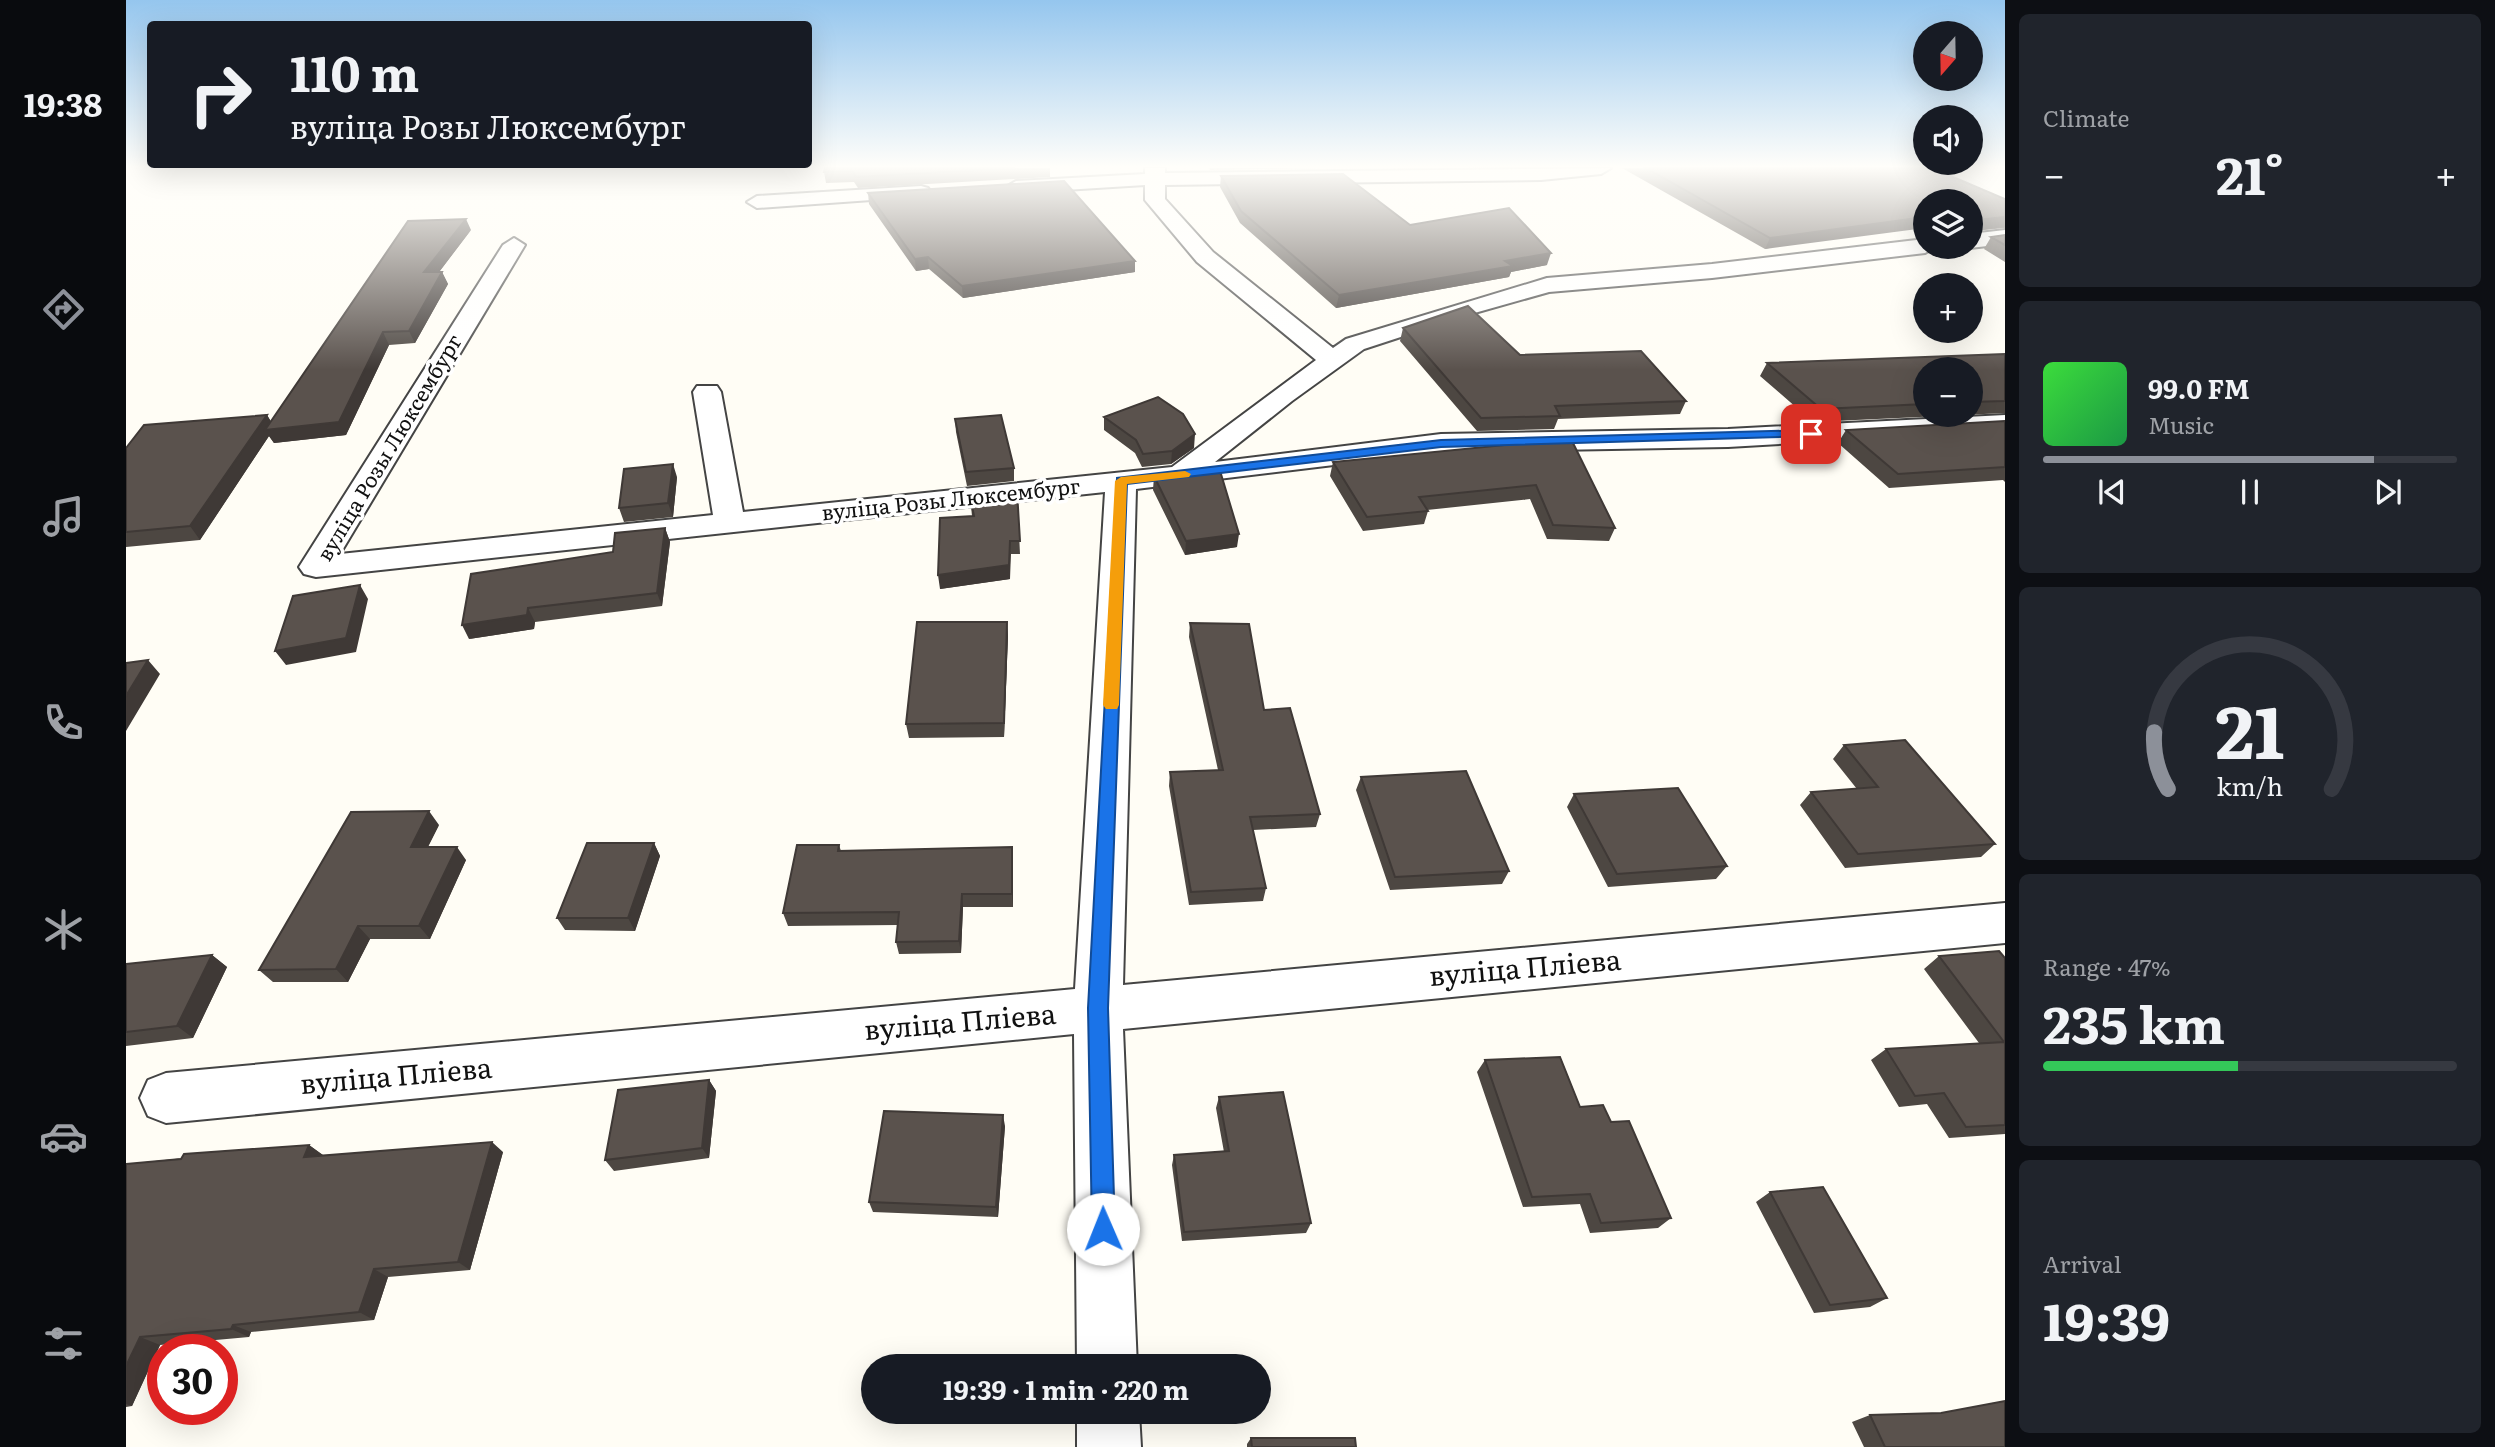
<!DOCTYPE html>
<html lang="en">
<head>
<meta charset="utf-8">
<style>
  :root { --surface:#171b24; --page:#20242c; --text:#f1f3f6; --muted:#9ea1a6; --line:#363941; --accent:#8c9099 }
  body { margin:0; font-family:Literata,serif; background:var(--page); color:var(--text); height:100vh; display:flex; flex-direction:column; font-size:26px; white-space:nowrap }
  * { box-sizing:border-box; margin:0 }
  p { font-size:23px; color:var(--muted) }
  .icon { flex:none; width:38px; height:38px; fill:none; stroke:currentColor; stroke-width:2; stroke-linecap:round; stroke-linejoin:round }
  .map { position:relative; flex:1; overflow:hidden }
  .sheet { display:flex; flex-direction:column; gap:14px; padding:14px; background:#0d0f14; width:490px }
  .sheet>* { flex:none }
  .top-card { position:absolute; left:21px; top:21px; width:665px; height:147px; border-radius:7px; box-shadow:0 7px 28px #0002; background:#171b24; color:var(--text); overflow:hidden }
  .needle { width:46px; rotate:200deg }
  .buttons { position:absolute; left:1787px; top:21px; display:grid; gap:14px }
  .buttons a { display:grid; place-items:center; width:70px; height:70px; border-radius:50%; background:var(--surface); box-shadow:0 7px 28px #0002; font-size:35px }
  .speed { position:absolute; left:21px; top:1334px; display:flex; gap:14px; font-size:35px; font-weight:700; text-align:center }
  .speed>* { display:grid; place-content:center; width:91px; height:91px; border-radius:50%; background:var(--surface); box-shadow:0 7px 28px #0002; line-height:1 }
  .speed .limit { border:10px solid #d22; background:#fff; color:#111 }
  .pin { position:absolute; display:grid; place-items:center; width:60px; height:60px; color:#fff; margin:-30px; border-radius:14px; box-shadow:0 4px 10px #0006 }
  .me { position:absolute; width:77px; margin:-38px; rotate:359deg; stroke-linejoin:round; filter:drop-shadow(0 0 5px #0008) }
  .turn { display:flex; align-items:center; gap:24px; height:147px; padding:0 28px; font-size:32px }
  .turn .icon { width:91px; height:91px; stroke-width:2.5 }
  .turn b { display:block; font-size:49px; line-height:60px }
  .big { font-size:52px; font-weight:700; line-height:1.1 }
  .sheet .widget { flex:1; display:flex; flex-direction:column; justify-content:center; gap:10px; min-width:0; padding:0 24px; border-radius:10px; background:var(--page) }
  .sheet .dial { align-items:center; gap:0 }
  .dial svg { height:182px; overflow:visible; fill:none; stroke:var(--line); stroke-width:7; stroke-linecap:round; text-anchor:middle }
  .dial text { fill:var(--text); stroke:none }
  .song { display:flex; align-items:center; gap:21px }
  .cover { width:84px; height:84px; border-radius:10px; background:linear-gradient(135deg,hsl(120 70% 55%),hsl(140 70% 35%)) }
  .played { height:7px; border-radius:4px; background:linear-gradient(90deg,var(--accent) 80%,var(--line) 80%) }
  .keys { display:flex; justify-content:space-around; direction:ltr }
  .heat { display:flex; justify-content:space-between; align-items:center; font-size:38px; direction:ltr }
  .charge { height:10px; border-radius:5px; background:linear-gradient(90deg,#34c759 47%,var(--line) 0) }
  .trip { position:absolute; left:735px; top:1354px; width:410px; height:70px; border-radius:35px; background:var(--surface); box-shadow:0 7px 28px #0002; font-weight:700; line-height:70px; text-align:center }
  main { display:flex; flex:1; min-height:0 }
  .menu { display:flex; flex-direction:column; width:126px; justify-content:space-around; align-items:center; background:#090b0e; color:var(--muted) }
  .menu .icon { width:49px; height:49px }
  .menu .selected { color:var(--accent) }
  .menu b { font-size:32px; color:var(--text) }
  .map>svg:first-child { display:block }
  .lines { fill:none; stroke-linecap:round; stroke-linejoin:round }
  .minor-casing { stroke:#444; stroke-width:4 }
  .minor { fill:#fff; fill-rule:evenodd }
  .wall { fill:#4d4742; fill-rule:evenodd }
  .shaded-wall { fill:#3f3936 }
  .building { fill:#5a524d; stroke:#3f3936; stroke-width:2 }
  .route { fill:#1a73e8; stroke:#114b97; stroke-width:2 }
  .slow { fill:#f59e0b }
  .labels { text-anchor:middle; stroke-width:7; stroke-linejoin:round; paint-order:stroke }
  .far-street-label { font-size:21px; fill:#111; stroke:#fff }
  .near-street-label { font-size:28px; fill:#111; stroke:#fff }
</style>
</head>
<body>
<main>
<nav class="menu">
<b>19:38</b>
<svg class="icon selected" aria-label="directions" viewBox="0 0 24 24"><path d="M12 3l9 9-9 9-9-9zM9 14v-3h6M13 9l2 2-2 2"/></svg>
<svg class="icon" aria-label="music" viewBox="0 0 24 24"><path d="M9 18V5l10-2v13"/><circle cx="6" cy="18" r="3"/><circle cx="16" cy="16" r="3"/></svg>
<svg class="icon" aria-label="phone" viewBox="0 0 24 24"><path d="M5 4h4l2 5-3 2q2 4 5 5l2-3 5 2v4C11 20 4 13 5 4z"/></svg>
<svg class="icon" aria-label="climate" viewBox="0 0 24 24"><path d="M12 3v18M4 7l16 10M4 17L20 7"/></svg>
<svg class="icon" aria-label="car" viewBox="0 0 24 24"><path d="M5 17H2v-5l4-1 3-4h7l3 4 3 1v5h-3M9 17h6M6 11h13"/><circle cx="7" cy="17" r="2"/><circle cx="17" cy="17" r="2"/></svg>
<svg class="icon" aria-label="filters" viewBox="0 0 24 24"><path d="M4 7h16M4 17h16"/><circle cx="9" cy="7" r="2"/><circle cx="15" cy="17" r="2"/></svg>
</nav>
<div class="map">
<svg width="1879" height="1447" viewBox="0 0 1879 1447">
  <rect width="100%" height="100%" fill="#fffdf5"/>
  <g class="lines">
    <g class="minor-casing">
      <path id="minor" d="M 1019,168 L 1039,168 L 1039,173 L 1485,168 L 1475,174 L 1415,180 L 1039,185 L 1039,199 L 1087,252 L 1207,348 L 1220,339 L 1421,278 L 1586,264 L 1799,239 L 1799,247 L 1809,247 L 1799,253 L 1586,278 L 1423,292 L 1345,314 L 1238,349 L 1166,401 L 1089,462 L 1315,434 L 1602,429 L 1879,415 L 1879,431 L 1602,447 L 1315,452 L 1010,489 L 997,985 L 1879,903 L 1879,943 L 997,1029 L 1011,1367 L 951,1367 L 948,1034 L 40,1123 L 22,1116 L 14,1098 L 22,1080 L 40,1073 L 949,989 L 979,492 L 190,577 L 178,574 L 173,567 L 377,245 L 388,238 L 399,245 L 214,554 L 587,515 L 567,392 L 571,386 L 591,386 L 595,392 L 617,512 L 1046,467 L 1190,360 L 1071,262 L 1019,200 L 1019,185 L 890,193 L 880,187 L 890,181 L 1019,174 Z
        M 795,186 L 802,188 L 805,192 L 802,196 L 631,208 L 621,202 L 631,196 Z
        M 1879,230 L 1879,244 L 1844,248 L 1841,247 L 1844,247 L 1844,234 Z
        M 951,1412 L 1013,1412 L 1015,1447 L 951,1447 Z"/>
    </g>
    <use href="#minor" class="minor"/>
  </g>
  <path class="wall" d="M 699,168 L 924,168 L 924,177 L 732,188 L 728,182 L 700,183 L 698,172 Z
    M 1083,168 L 1193,168 L 1084,170 Z
    M 1496,168 L 1806,168 L 1879,199 L 1879,228 L 1847,231 L 1844,235 L 1844,201 L 1639,249 Z
    M 1095,176 L 1284,225 L 1421,265 L 1385,272 L 1383,277 L 1210,308 L 1114,223 L 1094,187 Z
    M 742,193 L 1009,261 L 1009,272 L 837,298 L 803,269 L 790,271 L 743,204 Z
    M 345,230 L 313,272 L 316,272 L 322,284 L 289,343 L 263,345 L 220,435 L 148,443 L 143,436 L 74,540 L 0,547 L 0,448 L 141,415 L 145,422 Z
    M 1879,235 L 1879,262 L 1858,249 L 1865,237 Z
    M 1277,328 L 1394,355 L 1560,401 L 1554,414 L 1432,419 L 1428,429 L 1351,431 L 1274,341 Z
    M 1879,354 L 1879,413 L 1687,422 L 1634,376 L 1641,363 ZM 1799,369 L 1844,369 L 1844,415 L 1799,415 Z
    M 978,417 L 1068,448 L 1045,464 L 1016,467 L 1009,453 L 978,430 Z
    M 829,419 L 888,468 L 888,481 L 841,486 L 830,432 Z
    M 1879,421 L 1879,482 L 1877,480 L 1763,488 L 1712,443 L 1720,430 Z
    M 1375,440 L 1489,528 L 1483,541 L 1421,539 L 1404,499 L 1301,510 L 1302,511 L 1298,524 L 1237,531 L 1204,476 L 1207,462 L 1373,446 Z
    M 1028,476 L 1111,547 L 1059,555 L 1027,490 Z
    M 551,477 L 547,517 L 498,522 L 493,508 Z
    M 891,491 L 894,554 L 885,554 L 884,579 L 814,589 L 846,516 L 844,496 Z
    M 539,528 L 544,542 L 536,606 L 409,622 L 408,629 L 343,639 L 487,552 Z
    M 881,622 L 882,636 L 878,737 L 783,738 L 780,724 Z
    M 1064,623 L 1138,710 L 1194,814 L 1190,827 L 1127,830 L 1140,888 L 1137,901 L 1063,905 L 1043,786 L 1044,772 L 1092,770 L 1063,637 Z
    M 1718,745 L 1869,844 L 1855,857 L 1719,868 L 1674,805 L 1685,792 L 1731,789 L 1707,759 Z
    M 1235,777 L 1383,871 L 1376,884 L 1264,890 L 1230,790 Z
    M 1448,794 L 1601,866 L 1590,879 L 1482,887 L 1441,807 Z
    M 313,825 L 302,847 L 340,860 L 304,939 L 244,939 L 222,982 L 147,982 L 133,970 Z
    M 528,843 L 534,856 L 509,931 L 439,930 L 431,918 Z
    M 713,845 L 715,851 L 887,861 L 887,907 L 837,907 L 835,953 L 773,954 L 770,942 L 772,925 L 662,926 L 657,913 Z
    M 86,955 L 101,967 L 67,1038 L 0,1046 L 0,964 Z
    M 1813,956 L 1879,958 L 1879,1134 L 1823,1138 L 1801,1104 L 1773,1107 L 1745,1060 L 1760,1049 L 1853,1043 L 1798,969 Z
    M 1359,1060 L 1485,1122 L 1545,1218 L 1532,1228 L 1464,1233 L 1454,1204 L 1397,1207 L 1351,1072 Z
    M 583,1080 L 590,1091 L 583,1158 L 488,1171 L 479,1160 Z
    M 1093,1097 L 1185,1223 L 1180,1233 L 1056,1241 L 1046,1165 L 1048,1155 L 1098,1152 L 1090,1108 Z
    M 879,1126 L 872,1217 L 747,1212 L 743,1202 Z
    M 183,1145 L 197,1155 L 377,1152 L 344,1270 L 262,1277 L 248,1320 L 125,1332 L 123,1337 L 34,1345 L 6,1406 L 0,1407 L 0,1164 Z
    M 1644,1192 L 1761,1298 L 1744,1307 L 1688,1313 L 1630,1202 Z
    M 1815,1413 L 1879,1447 L 1738,1447 L 1726,1422 L 1744,1415 Z
    M 1125,1438 L 1230,1447 L 1121,1447 L 1121,1444 Z"/>
  <path class="shaded-wall" d="M 1799,217 L 1799,228 L 1639,249 L 1644,238 Z
    M 1879,217 L 1879,227 L 1847,231 L 1851,220 Z
    M 340,219 L 345,230 L 304,284 L 298,272 Z
    M 1425,253 L 1421,265 L 1385,272 L 1383,277 L 1210,308 L 1213,295 L 1379,261 Z
    M 802,257 L 803,269 L 790,271 L 789,259 Z
    M 1009,261 L 1009,272 L 837,298 L 836,286 Z
    M 316,272 L 322,284 L 289,343 L 283,331 Z
    M 257,332 L 263,345 L 220,435 L 148,443 L 143,436 L 74,540 L 64,526 L 141,415 L 149,428 Z
    M 1069,434 L 1068,448 L 1045,464 L 1046,451 Z
    M 547,464 L 551,477 L 547,517 L 542,503 Z
    M 539,528 L 544,542 L 536,606 L 531,593 Z
    M 1113,534 L 1111,547 L 1059,555 L 1060,541 Z
    M 884,541 L 884,579 L 814,589 L 812,575 Z
    M 234,585 L 242,599 L 230,652 L 160,665 L 149,651 Z
    M 402,608 L 409,622 L 408,629 L 343,639 L 336,625 Z
    M 881,622 L 882,636 L 878,737 L 878,723 Z
    M 22,660 L 34,674 L 0,731 L 0,696 Z
    M 303,811 L 313,825 L 295,860 L 285,847 Z
    M 528,843 L 534,856 L 509,931 L 502,918 Z
    M 331,847 L 340,860 L 304,939 L 293,926 Z
    M 886,847 L 887,861 L 887,907 L 886,894 Z
    M 836,894 L 837,907 L 835,953 L 833,941 Z
    M 232,926 L 244,939 L 222,982 L 210,969 Z
    M 86,955 L 101,967 L 67,1038 L 51,1026 Z
    M 583,1080 L 590,1091 L 583,1158 L 576,1148 Z
    M 877,1115 L 879,1126 L 872,1217 L 870,1207 Z
    M 366,1142 L 377,1152 L 344,1270 L 332,1262 Z
    M 183,1145 L 198,1156 L 178,1157 Z
    M 248,1269 L 262,1277 L 248,1320 L 233,1312 Z
    M 107,1325 L 125,1332 L 123,1337 L 105,1329 Z
    M 14,1337 L 34,1345 L 6,1406 L 0,1404 L 0,1366 Z"/>
  <path class="building" d="M 699,168 L 889,168 L 730,177 L 726,171 L 698,172 Z
    M 1520,168 L 1806,168 L 1879,199 L 1879,217 L 1851,220 L 1849,228 L 1844,226 L 1844,201 L 1799,201 L 1799,217 L 1644,238 Z
    M 1217,174 L 1284,225 L 1383,208 L 1425,253 L 1379,261 L 1387,266 L 1213,295 L 1115,211 L 1095,176 Z
    M 938,181 L 1009,261 L 836,286 L 802,257 L 789,259 L 742,193 Z
    M 340,219 L 298,272 L 316,272 L 283,331 L 257,332 L 213,422 L 139,430 L 282,221 Z
    M 1879,235 L 1879,245 L 1865,237 Z
    M 1342,306 L 1394,355 L 1515,351 L 1560,401 L 1429,406 L 1434,416 L 1355,418 L 1277,328 Z
    M 1879,354 L 1879,401 L 1844,402 L 1844,369 L 1799,369 L 1799,404 L 1695,409 L 1641,363 Z
    M 1032,397 L 1057,414 L 1069,434 L 1046,451 L 1017,454 L 1010,440 L 978,417 Z
    M 141,415 L 64,526 L 0,532 L 0,448 L 18,425 Z
    M 875,415 L 888,468 L 840,472 L 829,419 Z
    M 1879,421 L 1879,467 L 1772,474 L 1720,430 Z
    M 1445,439 L 1489,528 L 1427,525 L 1410,485 L 1293,497 L 1302,511 L 1241,517 L 1207,462 L 1379,445 L 1375,440 Z
    M 547,464 L 542,503 L 493,508 L 498,469 Z
    M 1089,469 L 1095,474 L 1113,534 L 1060,541 L 1028,476 Z
    M 891,491 L 894,541 L 884,541 L 883,565 L 812,575 L 814,518 L 848,516 L 844,496 Z
    M 539,528 L 531,593 L 402,608 L 401,615 L 336,625 L 345,574 L 487,552 L 489,533 Z
    M 234,585 L 220,638 L 149,651 L 167,596 Z
    M 791,622 L 881,622 L 878,723 L 780,724 Z
    M 1064,623 L 1123,624 L 1138,710 L 1164,708 L 1194,814 L 1124,817 L 1140,888 L 1065,892 L 1044,772 L 1097,770 Z
    M 22,660 L 0,696 L 0,663 Z
    M 1779,740 L 1869,844 L 1732,854 L 1685,792 L 1752,787 L 1718,745 Z
    M 1340,771 L 1383,871 L 1269,877 L 1235,777 Z
    M 1552,788 L 1601,866 L 1491,874 L 1448,794 Z
    M 303,811 L 285,847 L 331,847 L 293,926 L 232,926 L 210,969 L 133,970 L 225,812 Z
    M 461,843 L 528,843 L 502,918 L 431,918 Z
    M 671,845 L 713,845 L 712,851 L 886,847 L 886,894 L 836,894 L 833,941 L 770,942 L 773,912 L 657,913 Z
    M 1873,951 L 1879,958 L 1879,1125 L 1840,1127 L 1818,1093 L 1789,1096 L 1760,1049 L 1878,1042 L 1813,956 Z
    M 86,955 L 51,1026 L 0,1032 L 0,964 Z
    M 1434,1057 L 1454,1107 L 1477,1105 L 1485,1122 L 1503,1121 L 1545,1218 L 1475,1223 L 1464,1194 L 1406,1197 L 1359,1060 Z
    M 583,1080 L 576,1148 L 479,1160 L 492,1090 Z
    M 1157,1092 L 1185,1223 L 1058,1232 L 1048,1155 L 1103,1151 L 1093,1097 Z
    M 758,1111 L 877,1115 L 870,1207 L 743,1202 Z
    M 366,1142 L 332,1262 L 248,1269 L 233,1312 L 107,1325 L 105,1329 L 14,1337 L 0,1366 L 0,1164 L 55,1159 L 58,1154 L 183,1145 L 178,1157 Z
    M 1697,1187 L 1761,1298 L 1704,1305 L 1644,1192 Z
    M 1879,1401 L 1879,1447 L 1759,1447 L 1744,1415 L 1815,1413 Z
    M 1125,1438 L 1229,1438 L 1230,1447 L 1126,1447 Z"/>
  <linearGradient id="sky" x2="0" y2="1"><stop stop-color="#95c6ee"/><stop offset="0.45" stop-color="#fffefa"/><stop offset="1" stop-color="#fffefa" stop-opacity="0"/></linearGradient>
  <rect width="1879" height="370" fill="url(#sky)"/>
  <path class="route" d="M 1685,430 L 1689,431 L 1689,436 L 1315,447 L 1001,484 L 982,1008 L 989,1229 L 986,1237 L 977,1240 L 969,1237 L 966,1229 L 962,1008 L 991,478 L 1315,440 Z"/>
  <path class="slow" d="M 1059,471 L 1065,474 L 1063,477 L 1001,484 L 993,705 L 991,709 L 980,709 L 977,705 L 989,481 L 995,477 Z"/>
  <g class="labels">
    <g class="far-street-label">
      <text transform="translate(264 448) rotate(-59)" y="7">вуліца Розы Люксембург</text>
      <text transform="translate(825 500) rotate(-6)" y="7">вуліца Розы Люксембург</text>
    </g>
    <g class="near-street-label">
      <text transform="translate(1399 968) rotate(-5)" y="10">вуліца Пліева</text>
      <text transform="translate(834 1022) rotate(-5)" y="10">вуліца Пліева</text>
      <text transform="translate(270 1076) rotate(-5)" y="10">вуліца Пліева</text>
    </g>
  </g>
</svg>
<div class="buttons">
<a><svg class="needle" viewBox="-14 -14 28 28"><path d="M0-13l5 13h-10z" fill="#e53935"/><path d="M0 13l5-13h-10z" fill="#9ea1a6"/></svg></a>
<a><svg class="icon" aria-label="sound" viewBox="0 0 24 24"><path d="M4 9h4l5-4v14l-5-4H4zM17 9q2 3 0 6"/></svg></a>
<a><svg class="icon" aria-label="layers" viewBox="0 0 24 24"><path d="M12 4l9 5-9 5-9-5zM3 14l9 5 9-5"/></svg></a>
<a>+</a>
<a>−</a>
</div>
<div class="speed"><div class="limit">30</div></div>
<div class="pin" style="left:1685px;top:434px;background:#d93025"><svg class="icon" aria-label="arrive" viewBox="0 0 24 24"><path d="M6 21V4h12l-3 4 3 4H6"/></svg></div>
<svg class="me" style="left:977px;top:1229px" viewBox="-20 -20 40 40"><circle r="19" fill="#fff"/><path d="M0-13L10 11 0 6-10 11z" fill="#1a73e8"/></svg>
<div class="trip">19:39 · 1 min · 220 m</div>
<div class="top-card">
<div class="turn"><svg class="icon" aria-label="right" viewBox="0 0 24 24"><path d="M7 20v-9h11M14 6l5 5-5 5"/></svg><div><b>110 m</b>вуліца Розы Люксембург</div></div>
</div>
</div>
<section class="sheet">
<div class="widget"><p>Climate</p>
<div class="heat"><a>−</a><b class="big">21°</b><a>+</a></div>
</div>
<div class="widget">
<div class="song"><i class="cover"></i><div><b>99.0 FM</b><p>Music</p></div></div>
<div class="played"></div>
<div class="keys"><svg class="icon" aria-label="previous" viewBox="0 0 24 24"><path d="M18 5L8 12l10 7zM5 5v14"/></svg><svg class="icon" aria-label="pause" viewBox="0 0 24 24"><path d="M8 5v14M16 5v14"/></svg><svg class="icon" aria-label="next" viewBox="0 0 24 24"><path d="M6 5l10 7-10 7zM19 5v14"/></svg></div>
</div>
<div class="widget dial"><svg viewBox="0 0 100 80">
<path d="M14 69A42 42 0 1 1 86 69"/>
<path d="M14 69A42 42 0 0 1 8 44" stroke="#8c9099"/>
<text x="50" y="56" font-size="32" font-weight="700">21</text>
<text x="50" y="72" font-size="11">km/h</text>
</svg></div>
<div class="widget"><p>Range · 47%</p><b class="big">235 km</b><div class="charge"></div></div>
<div class="widget"><p>Arrival</p><b class="big">19:39</b></div>
</section>
</main>
</body>
</html>
